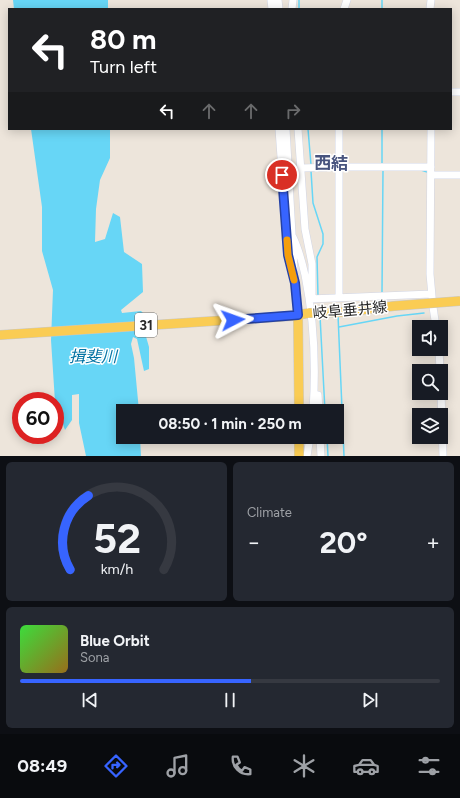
<!DOCTYPE html>
<html lang="en">
<head>
<meta charset="utf-8">
<style>
  :root { --surface:#171b24; --page:#242831; --text:#f1f3f6; --muted:#9ea1a6; --line:#363941; --accent:#3764ff }
  body { margin:0; font-family:Figtree,"Noto Sans JP",sans-serif; background:var(--page); color:var(--text); height:100vh; display:flex; flex-direction:column; font-size:15px; white-space:nowrap }
  * { box-sizing:border-box; margin:0 }
  p { font-size:13px; color:var(--muted) }
  .icon { flex:none; width:22px; height:22px; fill:none; stroke:currentColor; stroke-width:2; stroke-linecap:round; stroke-linejoin:round }
  .map { position:relative; height:456px; overflow:hidden }
  .side { display:flex; flex-direction:column; gap:6px; padding:6px; background:#0d0f14; flex:1 }
  .side>* { flex:none }
  .hud { position:absolute; left:8px; top:8px; width:444px; height:122px; border-radius:0px; box-shadow:0 2px 10px #0003; background:#202124; color:#fff; overflow:hidden }
  .fabs { position:absolute; left:412px; top:320px; display:grid; gap:8px }
  .fabs a { display:grid; place-items:center; width:36px; height:36px; border-radius:0px; background:var(--surface); box-shadow:0 2px 10px #0003; font-size:20px }
  .speed { position:absolute; left:12px; top:392px; display:flex; gap:8px; font-size:20px; font-weight:700; text-align:center }
  .speed>* { display:grid; place-content:center; width:52px; height:52px; border-radius:50%; background:var(--surface); box-shadow:0 2px 10px #0003; line-height:1 }
  .speed .limit { border:6px solid #d22; background:#fff; color:#111 }
  .pin { position:absolute; display:grid; place-items:center; width:34px; height:34px; color:#fff; margin:-17px; border:2px solid #fff; border-radius:50%; box-shadow:0 1px 4px #0007 }
  .me { position:absolute; width:44px; margin:-22px; rotate:86deg; stroke-linejoin:round; filter:drop-shadow(0 0 3px #0008) }
  .turn { display:flex; align-items:center; gap:14px; height:84px; padding:0 16px; font-size:18px }
  .turn .icon { width:52px; height:52px; stroke-width:2.5 }
  .turn b { display:block; font-size:28px; line-height:34px }
  .lanes { display:flex; align-items:center; height:38px; padding:0 16px; background:#0003; justify-content:center; gap:20px; direction:ltr }
  .lanes .off { opacity:.35 }
  .big { font-size:30px; font-weight:700; line-height:1.1 }
  .side .card { flex:1; display:flex; flex-direction:column; justify-content:center; gap:6px; min-width:0; padding:0 14px; border-radius:6px; background:var(--page) }
  .side .dial { align-items:center; gap:0 }
  .dial svg { height:104px; overflow:visible; fill:none; stroke:var(--line); stroke-width:7; stroke-linecap:round; text-anchor:middle }
  .dial text { fill:var(--text); stroke:none }
  .song { display:flex; align-items:center; gap:12px }
  .cover { width:48px; height:48px; border-radius:6px; background:linear-gradient(135deg,hsl(120 70% 55%),hsl(40 70% 35%)) }
  .played { height:4px; border-radius:2px; background:linear-gradient(90deg,var(--accent) 55%,var(--line) 55%) }
  .keys { display:flex; justify-content:space-around; direction:ltr }
  .heat { display:flex; justify-content:space-between; align-items:center; font-size:22px; direction:ltr }
  .side .tiles { flex:1; display:grid; gap:6px; grid-template-columns:1fr 1fr }
  .card:last-child { grid-column:span 2 }
  .trip { position:absolute; left:116px; top:404px; width:228px; height:40px; border-radius:0px; background:var(--surface); box-shadow:0 2px 10px #0003; font-weight:700; line-height:40px; text-align:center }
  .dock { display:flex; height:64px; justify-content:space-around; align-items:center; background:#090b0e; color:var(--muted) }
  .dock .icon { width:28px; height:28px }
  .dock .active { color:var(--accent) }
  .dock b { font-size:18px; color:var(--text) }
  .map>svg:first-child { display:block }
  .water { fill:#67d6f6 }
  .lines { fill:none; stroke-linecap:round; stroke-linejoin:round }
  .stream { stroke:#67d6f6; stroke-width:1.5 }
  .minor-casing { stroke:#d1d5e4; stroke-width:8 }
  .major-casing { stroke:#c8c8c8; stroke-width:10 }
  .minor { stroke:#fff; stroke-width:7 }
  .major { stroke:#facc54; stroke-width:9 }
  .major-bridge-casing { stroke:#c8c8c8; stroke-width:10; stroke-linecap:butt }
  .major-bridge { stroke:#facc54; stroke-width:9 }
  .route-casing { stroke:#2441a6; stroke-width:10 }
  .route { stroke:#3764ff; stroke-width:7 }
  .slow { stroke:#f59e0b; stroke-width:7 }
  .labels { text-anchor:middle; stroke-width:3; stroke-linejoin:round; paint-order:stroke }
  .shield { fill:#fff; stroke:#6a6a6a; stroke-width:1 }
  .shield-label { font-size:14px; font-weight:bold; fill:#2a2a2a }
  .street-label { font-size:15px; fill:#2a2a2a; stroke:#fff }
  .water-label { font-size:16px; font-style:italic; fill:#0574a4; stroke:#fff }
  .quarter-label { font-size:17px; font-weight:bold; fill:#48547e; stroke:#fff }
</style>
</head>
<body>
<div class="map">
<svg width="460" height="456" viewBox="0 0 460 456">
  <rect width="100%" height="100%" fill="#ede5db"/>
  <path class="water" d="M 13,0 L 108,0 L 108,9 L 14,9 Z
    M 31,129 L 110,129 L 110,158 L 100,180 L 96,209 L 95,242 L 105,239 L 113,213 L 120,217 L 124,252 L 142,264 L 143,292 L 121,310 L 122,313 L 141,311 L 144,314 L 145,333 L 149,347 L 149,369 L 144,371 L 137,339 L 133,337 L 131,344 L 134,358 L 139,411 L 123,411 L 123,437 L 140,437 L 141,456 L 86,456 L 79,423 L 79,394 L 72,395 L 72,420 L 65,430 L 55,402 L 51,340 L 53,290 L 42,251 L 42,207 Z"/>
  <g class="lines">
    <path class="stream" d="M 299,0 L 299,9
      M 382,0 L 382,9
      M 308,129 L 311,165
      M 382,129 L 382,164
      M 421,170 L 427,172
      M 311,171 L 313,203 L 323,234 L 323,244 L 317,257 L 318,296
      M 382,293 L 383,170
      M 338,315 L 344,456
      M 320,316 L 325,411
      M 339,327 L 397,316 L 424,313
      M 327,437 L 328,456"/>
    <g class="minor-casing">
      <path id="minor" d="M 271,0 L 272,9
        M 278,0 L 279,9
        M 292,9 L 293,0
        M 344,9 L 347,0
        M 430,9 L 431,0
        M 451,92 L 460,92
        M 279,129 L 288,255 L 295,283 L 298,315
        M 286,129 L 294,269
        M 298,129 L 305,229 L 312,264 L 312,296
        M 339,129 L 339,297
        M 431,129 L 430,274 L 433,307 L 436,327
        M 301,168 L 339,167 L 431,167
        M 431,175 L 460,175
        M 293,237 C 299,249 302,262 305,275 C 314,319 316,366 313,411
        M 310,299 L 431,294
        M 439,349 L 440,371
        M 441,393 L 443,456
        M 318,395 L 319,411
        M 320,437 L 321,456
        M 307,456 L 310,437"/>
    </g>
    <g class="major-casing">
      <path id="major" d="M 298,315 L 299,411
        M 0,335 L 292,316 L 309,313
        M 299,437 L 299,456"/>
    </g>
    <use href="#minor" class="minor"/>
    <use href="#major" class="major"/>
    <g class="major-bridge-casing">
      <path id="major-bridge" d="M 309,313 L 344,312 L 394,306 L 460,301"/>
    </g>
    <use href="#major-bridge" class="major-bridge"/>
  </g>
  <g class="lines">
    <g class="route-casing">
      <path id="route" d="M 233,320 L 298,315 L 295,283 L 288,255 L 282,175"/>
    </g>
    <use href="#route" class="route"/>
    <path class="slow" d="M 287,240 L 288,255 L 294,280"/>
  </g>
  <g class="labels">
    <rect class="shield" x="135" y="313" width="22" height="24" rx="3"/>
    <g class="shield-label">
      <text x="146" y="330">31</text>
    </g>
    <g class="street-label">
      <text transform="translate(350 310) rotate(-5)" y="5">岐阜垂井線</text>
    </g>
    <g class="water-label">
      <text x="93" y="362">揖斐川</text>
    </g>
    <g class="quarter-label">
      <text x="331" y="169">西結</text>
    </g>
  </g>
</svg>
<div class="fabs">
<a><svg class="icon" aria-label="sound" viewBox="0 0 24 24"><path d="M4 9h4l5-4v14l-5-4H4zM17 9q2 3 0 6"/></svg></a>
<a><svg class="icon" aria-label="search" viewBox="0 0 24 24"><circle cx="10" cy="10" r="6"/><path d="M15 15l6 6"/></svg></a>
<a><svg class="icon" aria-label="layers" viewBox="0 0 24 24"><path d="M12 4l9 5-9 5-9-5zM3 14l9 5 9-5"/></svg></a>
</div>
<div class="speed"><div class="limit">60</div></div>
<div class="pin" style="left:282px;top:175px;background:#d93025"><svg class="icon" aria-label="arrive" viewBox="0 0 24 24"><path d="M6 21V4h12l-3 4 3 4H6"/></svg></div>
<svg class="me" style="left:233px;top:320px" viewBox="-20 -20 40 40"><path d="M0-17L14 15 0 8-14 15z" fill="#3764ff" stroke="#fff" stroke-width="4"/></svg>
<div class="trip">08:50 · 1 min · 250 m</div>
<div class="hud">
<div class="turn"><svg class="icon" aria-label="left" viewBox="0 0 24 24"><path d="M17 20v-9H6M10 6l-5 5 5 5"/></svg><div><b>80 m</b>Turn left</div></div>
<div class="lanes"><svg class="icon" aria-label="left" viewBox="0 0 24 24"><path d="M17 20v-9H6M10 6l-5 5 5 5"/></svg><svg class="icon off" aria-label="ahead" viewBox="0 0 24 24"><path d="M12 20V5M6 11l6-6 6 6"/></svg><svg class="icon off" aria-label="ahead" viewBox="0 0 24 24"><path d="M12 20V5M6 11l6-6 6 6"/></svg><svg class="icon off" aria-label="right" viewBox="0 0 24 24"><path d="M7 20v-9h11M14 6l5 5-5 5"/></svg></div>
</div>
</div>
<section class="side">
<div class="tiles">
<div class="card dial"><svg viewBox="0 0 100 80">
<path d="M14 69A42 42 0 1 1 86 69"/>
<path d="M14 69A42 42 0 0 1 28 12" stroke="#3764ff"/>
<text x="50" y="56" font-size="32" font-weight="700">52</text>
<text x="50" y="72" font-size="11">km/h</text>
</svg></div>
<div class="card"><p>Climate</p>
<div class="heat"><a>−</a><b class="big">20°</b><a>+</a></div>
</div>
<div class="card">
<div class="song"><i class="cover"></i><div><b>Blue Orbit</b><p>Sona</p></div></div>
<div class="played"></div>
<div class="keys"><svg class="icon" aria-label="previous" viewBox="0 0 24 24"><path d="M18 5L8 12l10 7zM5 5v14"/></svg><svg class="icon" aria-label="pause" viewBox="0 0 24 24"><path d="M8 5v14M16 5v14"/></svg><svg class="icon" aria-label="next" viewBox="0 0 24 24"><path d="M6 5l10 7-10 7zM19 5v14"/></svg></div>
</div>
</div>
</section>
<nav class="dock">
<b>08:49</b>
<svg class="icon active" aria-label="directions" viewBox="0 0 24 24"><path d="M12 3l9 9-9 9-9-9zM9 14v-3h6M13 9l2 2-2 2"/></svg>
<svg class="icon" aria-label="music" viewBox="0 0 24 24"><path d="M9 18V5l10-2v13"/><circle cx="6" cy="18" r="3"/><circle cx="16" cy="16" r="3"/></svg>
<svg class="icon" aria-label="phone" viewBox="0 0 24 24"><path d="M5 4h4l2 5-3 2q2 4 5 5l2-3 5 2v4C11 20 4 13 5 4z"/></svg>
<svg class="icon" aria-label="climate" viewBox="0 0 24 24"><path d="M12 3v18M4 7l16 10M4 17L20 7"/></svg>
<svg class="icon" aria-label="car" viewBox="0 0 24 24"><path d="M5 17H2v-5l4-1 3-4h7l3 4 3 1v5h-3M9 17h6M6 11h13"/><circle cx="7" cy="17" r="2"/><circle cx="17" cy="17" r="2"/></svg>
<svg class="icon" aria-label="filters" viewBox="0 0 24 24"><path d="M4 7h16M4 17h16"/><circle cx="9" cy="7" r="2"/><circle cx="15" cy="17" r="2"/></svg>
</nav>
</body>
</html>
